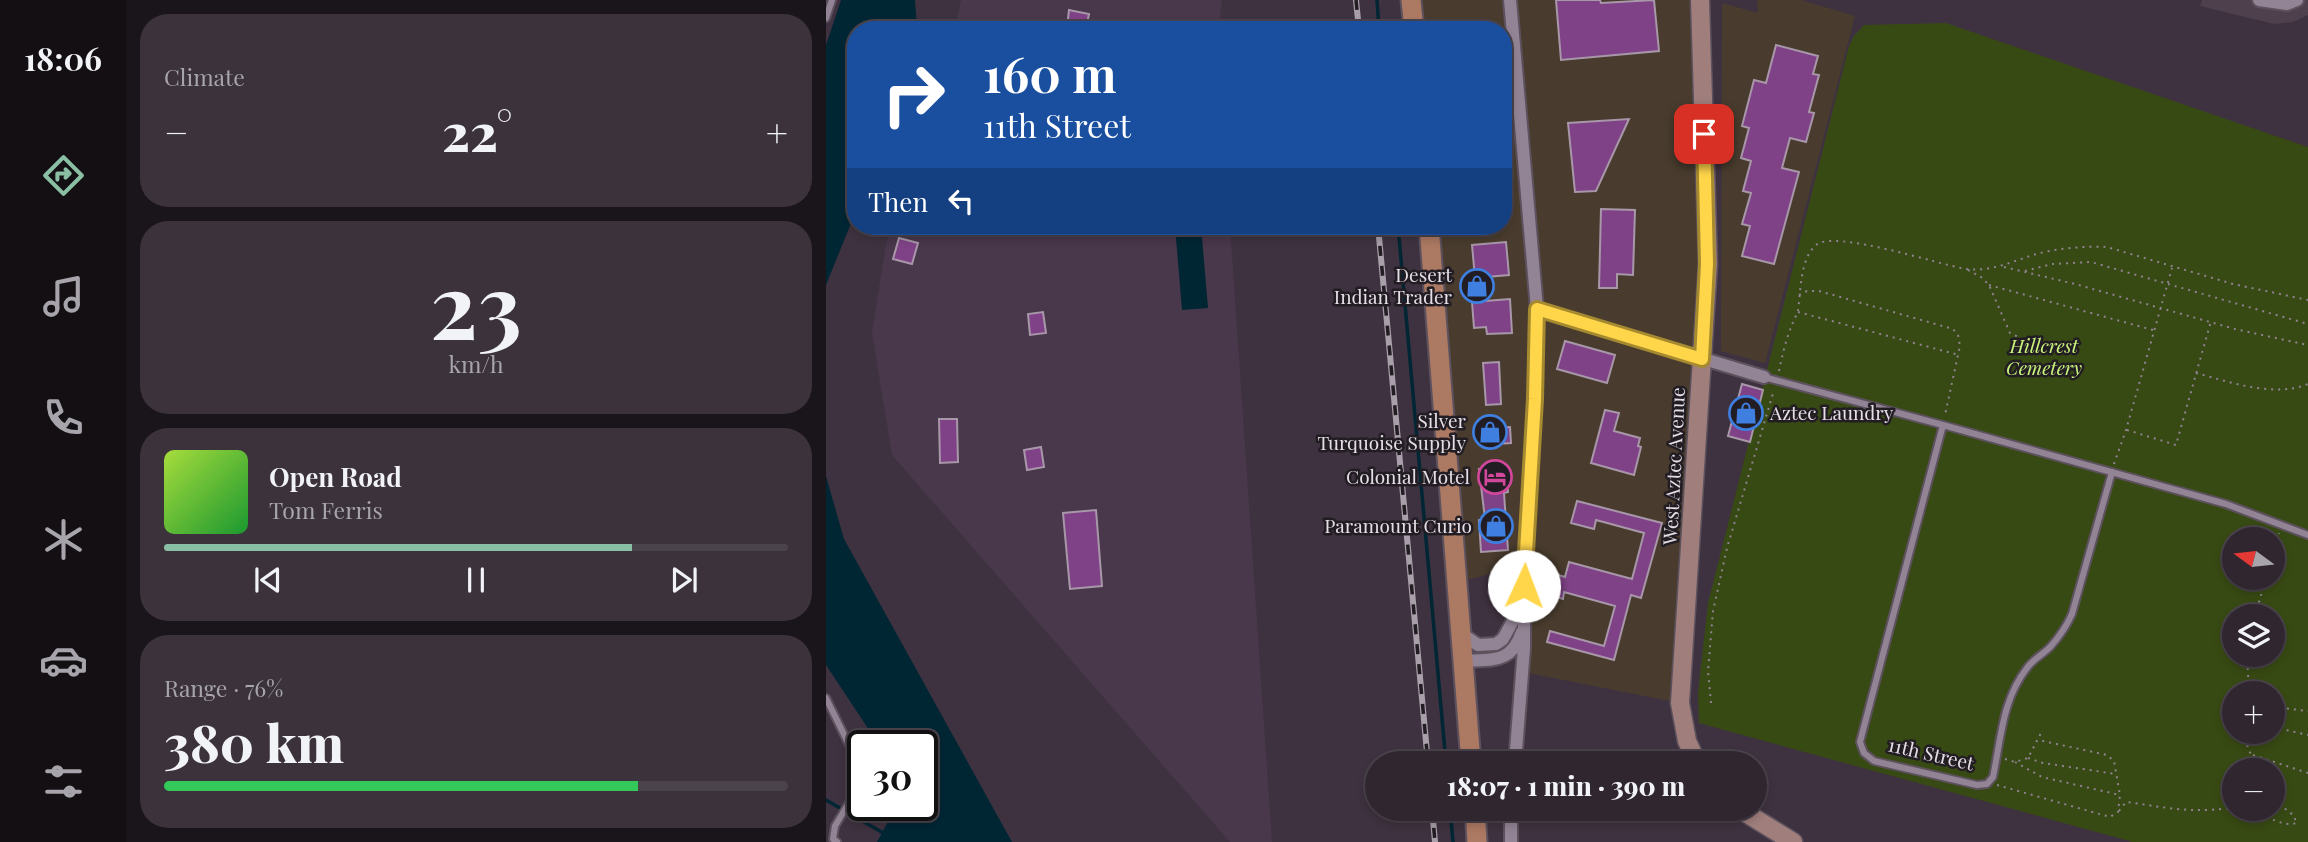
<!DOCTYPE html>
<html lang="en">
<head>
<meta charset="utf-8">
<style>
  :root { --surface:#2f2630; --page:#3b323c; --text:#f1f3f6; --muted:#a7a5ab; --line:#4a434c; --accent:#8abfa5 }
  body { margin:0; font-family:"Playfair Display",serif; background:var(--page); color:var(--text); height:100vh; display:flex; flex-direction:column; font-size:26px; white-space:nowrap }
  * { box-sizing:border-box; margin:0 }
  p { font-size:23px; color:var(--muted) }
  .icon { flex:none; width:38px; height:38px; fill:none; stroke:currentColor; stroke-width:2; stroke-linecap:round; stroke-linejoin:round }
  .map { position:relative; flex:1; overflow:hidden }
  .drawer { display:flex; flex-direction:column; gap:14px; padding:14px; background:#1a151a; width:700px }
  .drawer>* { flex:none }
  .banner { position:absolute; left:21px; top:21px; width:665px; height:214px; border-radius:28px; box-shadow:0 4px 10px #0003,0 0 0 2px var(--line); background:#1a4fa0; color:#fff; overflow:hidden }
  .needle { width:46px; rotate:285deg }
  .fabs { position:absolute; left:1396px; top:527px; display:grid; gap:14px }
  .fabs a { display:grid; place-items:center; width:63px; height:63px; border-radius:50%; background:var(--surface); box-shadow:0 4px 10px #0003,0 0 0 2px var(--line); font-size:35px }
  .speed { position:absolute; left:21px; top:730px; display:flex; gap:14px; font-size:35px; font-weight:700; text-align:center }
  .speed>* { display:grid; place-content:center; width:91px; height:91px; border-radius:50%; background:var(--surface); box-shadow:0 4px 10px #0003,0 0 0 2px var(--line); line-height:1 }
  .speed .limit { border:4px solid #111; border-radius:10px; background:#fff; color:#111 }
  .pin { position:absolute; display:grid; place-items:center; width:60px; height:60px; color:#fff; margin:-30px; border-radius:14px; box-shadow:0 4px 10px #0006 }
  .me { position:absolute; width:77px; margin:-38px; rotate:2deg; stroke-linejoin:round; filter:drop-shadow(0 0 5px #0008) }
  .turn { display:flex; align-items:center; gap:24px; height:147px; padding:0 21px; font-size:32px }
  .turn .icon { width:91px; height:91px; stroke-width:2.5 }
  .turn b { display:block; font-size:49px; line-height:60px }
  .then { display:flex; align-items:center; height:66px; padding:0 21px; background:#0003; gap:14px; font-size:26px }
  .big { font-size:52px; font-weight:800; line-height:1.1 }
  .drawer .tile { flex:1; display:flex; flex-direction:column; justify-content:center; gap:10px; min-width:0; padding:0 24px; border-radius:28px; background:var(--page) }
  .drawer .dial { align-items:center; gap:0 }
  .dial b { font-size:91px; line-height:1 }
  .song { display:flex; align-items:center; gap:21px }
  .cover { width:84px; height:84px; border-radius:10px; background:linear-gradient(135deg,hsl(80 70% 55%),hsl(130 70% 35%)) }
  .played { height:7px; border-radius:4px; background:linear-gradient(90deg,var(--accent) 75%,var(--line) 75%) }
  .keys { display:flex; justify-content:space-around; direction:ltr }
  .heat { display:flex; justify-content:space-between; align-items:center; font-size:38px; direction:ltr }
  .charge { height:10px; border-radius:5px; background:linear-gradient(90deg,#34c759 76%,var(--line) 0) }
  .trip { position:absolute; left:539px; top:751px; width:402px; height:70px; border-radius:35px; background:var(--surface); box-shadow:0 4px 10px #0003,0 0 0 2px var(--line); font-weight:800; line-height:70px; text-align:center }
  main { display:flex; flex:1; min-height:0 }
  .tabs { display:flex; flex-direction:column; width:126px; justify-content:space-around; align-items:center; background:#130f13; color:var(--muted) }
  .tabs .icon { width:49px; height:49px }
  .tabs .selected { color:var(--accent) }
  .tabs b { font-size:32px; color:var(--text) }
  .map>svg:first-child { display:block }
  .commercial { fill:#493c2e }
  .built { fill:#49374b }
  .education { fill:#4e404c }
  .green { fill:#384a13; fill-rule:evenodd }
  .water { fill:#002634 }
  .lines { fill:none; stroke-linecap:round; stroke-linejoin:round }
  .stream { stroke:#002634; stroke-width:3.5 }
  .building { fill:#804287; stroke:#a797a8; stroke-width:2 }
  .lane-casing { stroke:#5c515d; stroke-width:10 }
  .street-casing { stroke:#5c515d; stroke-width:16 }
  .secondary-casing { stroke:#5c515d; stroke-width:21 }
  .primary-casing { stroke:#5c515d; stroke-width:23 }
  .path { stroke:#8e838f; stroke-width:2; stroke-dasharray:2 5; stroke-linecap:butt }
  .lane { stroke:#938495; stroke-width:6 }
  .street { stroke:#938495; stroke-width:12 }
  .secondary { stroke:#9f7e7c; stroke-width:18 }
  .primary { stroke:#ac7962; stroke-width:19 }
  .rail-casing { stroke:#a99faa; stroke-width:6 }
  .rail { stroke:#221c23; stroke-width:3.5; stroke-dasharray:10; stroke-linecap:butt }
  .route-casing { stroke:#a68a30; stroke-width:18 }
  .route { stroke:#ffd54a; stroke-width:12 }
  .labels { text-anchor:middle; stroke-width:5; stroke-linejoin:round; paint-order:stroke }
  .poi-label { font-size:19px; fill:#e6dee7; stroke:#221c23; text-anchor:end }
  .park-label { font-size:19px; font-style:italic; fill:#c8f47b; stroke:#221c23 }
  .street-label { font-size:19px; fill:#e6dee7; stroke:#221c23 }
</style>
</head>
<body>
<main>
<nav class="tabs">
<b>18:06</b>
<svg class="icon selected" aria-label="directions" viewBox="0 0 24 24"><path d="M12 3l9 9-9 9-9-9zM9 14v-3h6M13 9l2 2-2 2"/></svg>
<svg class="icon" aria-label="music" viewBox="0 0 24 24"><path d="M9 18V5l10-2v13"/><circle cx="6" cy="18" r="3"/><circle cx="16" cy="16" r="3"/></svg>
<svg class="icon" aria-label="phone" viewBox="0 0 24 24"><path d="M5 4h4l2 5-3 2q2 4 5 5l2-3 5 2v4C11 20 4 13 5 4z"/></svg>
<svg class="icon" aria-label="climate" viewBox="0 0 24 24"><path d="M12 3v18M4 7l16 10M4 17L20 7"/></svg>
<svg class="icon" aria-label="car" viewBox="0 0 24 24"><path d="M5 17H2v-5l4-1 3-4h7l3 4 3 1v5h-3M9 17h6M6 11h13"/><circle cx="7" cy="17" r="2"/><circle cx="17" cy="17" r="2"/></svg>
<svg class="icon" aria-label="filters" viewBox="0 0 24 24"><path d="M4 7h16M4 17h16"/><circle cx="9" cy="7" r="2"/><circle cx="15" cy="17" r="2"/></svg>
</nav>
<section class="drawer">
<div class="tile"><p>Climate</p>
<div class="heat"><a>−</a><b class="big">22°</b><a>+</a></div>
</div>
<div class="tile dial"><b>23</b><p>km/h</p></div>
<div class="tile">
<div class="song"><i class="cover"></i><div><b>Open Road</b><p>Tom Ferris</p></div></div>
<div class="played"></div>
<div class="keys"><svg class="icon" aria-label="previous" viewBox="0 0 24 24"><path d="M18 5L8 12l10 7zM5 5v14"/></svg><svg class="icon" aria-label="pause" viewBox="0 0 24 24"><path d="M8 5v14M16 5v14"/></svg><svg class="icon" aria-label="next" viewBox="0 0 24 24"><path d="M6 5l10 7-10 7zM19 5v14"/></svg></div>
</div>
<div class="tile"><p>Range · 76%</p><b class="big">380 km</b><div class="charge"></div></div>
</section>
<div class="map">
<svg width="1482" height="842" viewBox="0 0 1482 842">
  <rect width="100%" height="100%" fill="#3f3240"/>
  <path class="commercial" d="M 585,0 L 874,0 L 882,264 L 854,703 L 697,672 L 709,399 L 699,566 L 631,582 L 603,226 L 677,226 L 677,30 L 588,30 Z
    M 931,0 L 975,0 L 1029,16 L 939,363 L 895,351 L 896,3 L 932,13 Z"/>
  <path class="built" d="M 135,0 L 396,0 L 393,30 L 129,30 Z
    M 67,226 L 404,226 L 446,842 L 404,842 L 66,455 L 46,333 L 60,244 Z"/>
  <path class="education" d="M 1376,0 L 1482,0 L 1482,15 L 1467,22 L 1448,24 L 1374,6 Z"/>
  <path class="green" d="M 1120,23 L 1482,147 L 1482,842 L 1307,842 L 873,723 L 872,693 L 882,603 L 1023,46 L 1028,36 L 1038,25 ZM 1409,539 L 1447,539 L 1447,578 L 1409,578 ZM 1409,616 L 1447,616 L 1447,654 L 1409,654 ZM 1409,693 L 1447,693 L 1447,732 L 1409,732 ZM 1409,770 L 1447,770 L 1447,808 L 1409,808 Z"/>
  <path class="water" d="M 15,0 L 89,0 L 91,29 L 30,30 L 30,211 L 0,285 L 0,45 Z
    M 349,226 L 375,226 L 382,308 L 356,310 Z
    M 0,476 L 18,539 L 186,842 L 51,842 L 71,805 L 96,805 L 96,746 L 53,745 L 0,665 Z"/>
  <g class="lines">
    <path class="stream" d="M 551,0 L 553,30
      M 572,226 L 620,763
      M 0,800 L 59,834
      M 624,808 L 627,842"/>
  </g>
  <path class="building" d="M 730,0 L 774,0 L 775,3 L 828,0 L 833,51 L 735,60 Z
    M 243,10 L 263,14 L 260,29 L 241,27 Z
    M 950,45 L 992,56 L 987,74 L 993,75 L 983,112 L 988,113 L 980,142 L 964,138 L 956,168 L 973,172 L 948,264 L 916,256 L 924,226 L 916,224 L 925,193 L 917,191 L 925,161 L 915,158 L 923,128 L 916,126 L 928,80 L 940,83 Z
    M 803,119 L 770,191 L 749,192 L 742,123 Z
    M 775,209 L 809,210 L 807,275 L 791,274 L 791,288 L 773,288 Z
    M 73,238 L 92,243 L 86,264 L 67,259 Z
    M 680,242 L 683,275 L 649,278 L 646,245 Z
    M 684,299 L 686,333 L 661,334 L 660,327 L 648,328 L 646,302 Z
    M 217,312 L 220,333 L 204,335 L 202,314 Z
    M 739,341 L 789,355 L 781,383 L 731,369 Z
    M 673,362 L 675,404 L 660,405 L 657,363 Z
    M 916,384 L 937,390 L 924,442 L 902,436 Z
    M 779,410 L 793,413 L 788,431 L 814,438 L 812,446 L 815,447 L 808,475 L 765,463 Z
    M 113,419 L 131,419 L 132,462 L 114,463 Z
    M 684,427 L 685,443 L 654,445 L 653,429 Z
    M 215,447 L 218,467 L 201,470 L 198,450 Z
    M 680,468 L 682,492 L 678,493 L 682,550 L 655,552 L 653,520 L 659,519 L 653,469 Z
    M 751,501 L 836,523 L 815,598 L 805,595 L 788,660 L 721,642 L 724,631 L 778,646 L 789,606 L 738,592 L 737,599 L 721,594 L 726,573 L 739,577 L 743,562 L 806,579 L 818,533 L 770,520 L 768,529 L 745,523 Z
    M 270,510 L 276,586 L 244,589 L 237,513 Z"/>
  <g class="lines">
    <g class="lane-casing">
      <path id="lane" d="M 0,18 L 6,0
        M 938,377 L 1117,425 L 1400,504 L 1482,535
        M 1117,425 L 1034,742 L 1038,753 L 1048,761 L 1151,785 L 1161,784 L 1167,777 C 1175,739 1176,700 1201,668 C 1207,659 1218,654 1225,646 C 1234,636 1241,625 1246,614 L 1286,472
        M 0,698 L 35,769 L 35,783 L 9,826 L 7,839 L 11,842"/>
    </g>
    <g class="street-casing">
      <path id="street" d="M 1433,0 L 1461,4 L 1471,0
        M 711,309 L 938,377
        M 637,631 L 639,636 L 652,645 L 670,644 L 677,639 L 690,615 L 699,566 L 709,399 L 711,309 L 684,0
        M 637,661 C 667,659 685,664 696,632
        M 689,763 L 698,648 L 698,601
        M 685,842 L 685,808"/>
    </g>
    <g class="secondary-casing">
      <path id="secondary" d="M 871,763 L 861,741 L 854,703 L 882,264 L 874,0
        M 912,808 L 967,842"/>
    </g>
    <g class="primary-casing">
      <path id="primary" d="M 585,0 L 588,30
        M 603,226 L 645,763
        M 649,808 L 651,842"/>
    </g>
    <path class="path" d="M 1178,267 L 1249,284 L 1409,329 L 1482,345
      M 1142,270 L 1155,277 L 1163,285 L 1184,333 L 1209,345
      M 1199,271 L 1226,264 L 1265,262 L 1482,324
      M 1163,285 L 1327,330
      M 973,295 L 981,291 L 993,291 L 1127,329 L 1132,335 L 1134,346 L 1119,415
      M 972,312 L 1133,355
      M 953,371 C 956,357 959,343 964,330 C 966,323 970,317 972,310 C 975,290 974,259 990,245 C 1008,229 1114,265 1140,269 C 1164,272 1185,262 1207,255 C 1230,248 1258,246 1281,247 L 1407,284 L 1482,300
      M 1370,373 C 1404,382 1448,398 1482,384
      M 1301,430 L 1350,445 L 1385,321
      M 1288,464 L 1300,430 L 1346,268
      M 1447,554 L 1453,533
      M 1429,616 L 1440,578
      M 1421,654 L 1423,693
      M 885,703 L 882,671 L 887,611 L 901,548 L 948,390
      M 1447,707 L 1482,711
      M 1447,727 L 1482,735
      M 1416,732 L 1431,770
      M 1427,755 L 1482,773
      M 1202,758 L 1217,763 L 1290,774
      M 1179,759 L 1189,762 L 1202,758 L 1215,733
      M 1189,762 L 1216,777 L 1294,795
      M 1171,785 L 1284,817 L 1292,812 L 1294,795 L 1288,761 L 1281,755 L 1212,740
      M 1293,811 L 1300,802 C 1324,805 1347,810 1371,810 C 1389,811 1413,805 1430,812 C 1445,817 1455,827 1471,823 L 1467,815 L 1447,799"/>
    <use href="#lane" class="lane"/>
    <use href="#street" class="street"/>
    <use href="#secondary" class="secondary"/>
    <use href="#primary" class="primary"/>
    <g class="rail-casing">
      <path id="rail" d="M 530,0 L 533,30
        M 552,226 L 602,763
        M 606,808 L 609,842"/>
    </g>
    <use href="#rail" class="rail"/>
  </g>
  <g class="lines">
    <g class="route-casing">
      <path id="route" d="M 698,586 L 709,399 L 711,309 L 876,359 L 881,264 L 878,134"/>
    </g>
    <use href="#route" class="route"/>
  </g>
  <defs>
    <g id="shop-ring" transform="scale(1.75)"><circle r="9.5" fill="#221c23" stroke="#3f7fe0" stroke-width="1.5"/><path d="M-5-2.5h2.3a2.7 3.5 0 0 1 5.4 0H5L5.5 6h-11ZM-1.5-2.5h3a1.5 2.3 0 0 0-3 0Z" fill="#3f7fe0"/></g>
    <g id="hotel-ring" transform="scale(1.75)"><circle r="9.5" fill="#221c23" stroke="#d1479c" stroke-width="1.5"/><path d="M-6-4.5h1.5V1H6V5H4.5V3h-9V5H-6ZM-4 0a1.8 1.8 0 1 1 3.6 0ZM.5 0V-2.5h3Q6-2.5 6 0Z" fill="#d1479c"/></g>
  </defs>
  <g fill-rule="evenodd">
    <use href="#shop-ring" x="651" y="286"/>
    <use href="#shop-ring" x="920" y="413"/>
    <use href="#shop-ring" x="664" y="432"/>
    <use href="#hotel-ring" x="669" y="477"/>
    <use href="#shop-ring" x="670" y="526"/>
  </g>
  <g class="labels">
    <g class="poi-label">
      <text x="626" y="282">Desert<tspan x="626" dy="22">Indian Trader</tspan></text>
      <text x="944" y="420" text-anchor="start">Aztec Laundry</text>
      <text x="640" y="428">Silver<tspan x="640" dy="22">Turquoise Supply</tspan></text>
      <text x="644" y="484">Colonial Motel</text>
      <text x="646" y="533">Paramount Curio</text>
    </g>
    <g class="park-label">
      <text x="1218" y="353">Hillcrest<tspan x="1218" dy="22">Cemetery</tspan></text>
    </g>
    <g class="street-label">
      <text transform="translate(848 466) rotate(-87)" y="7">West Aztec Avenue</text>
      <text transform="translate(1105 754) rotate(13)" y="7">11th Street</text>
    </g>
  </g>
</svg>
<div class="fabs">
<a><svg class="needle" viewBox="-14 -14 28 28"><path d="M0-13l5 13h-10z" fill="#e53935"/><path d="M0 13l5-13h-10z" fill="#a7a5ab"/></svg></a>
<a><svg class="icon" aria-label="layers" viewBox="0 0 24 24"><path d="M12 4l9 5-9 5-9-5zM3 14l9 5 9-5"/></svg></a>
<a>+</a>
<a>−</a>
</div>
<div class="speed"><div class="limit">30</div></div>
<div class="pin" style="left:878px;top:134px;background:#d93025"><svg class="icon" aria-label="arrive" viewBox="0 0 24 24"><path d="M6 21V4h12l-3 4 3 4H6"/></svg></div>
<svg class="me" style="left:698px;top:586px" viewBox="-20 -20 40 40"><circle r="19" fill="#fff"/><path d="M0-13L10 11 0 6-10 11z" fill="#ffd54a"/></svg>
<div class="trip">18:07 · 1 min · 390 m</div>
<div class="banner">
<div class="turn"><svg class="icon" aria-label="right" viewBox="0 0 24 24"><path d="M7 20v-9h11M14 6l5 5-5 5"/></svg><div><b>160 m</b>11th Street</div></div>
<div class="then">Then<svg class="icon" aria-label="left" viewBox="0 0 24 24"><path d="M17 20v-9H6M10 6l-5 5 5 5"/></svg></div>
</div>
</div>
</main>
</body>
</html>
